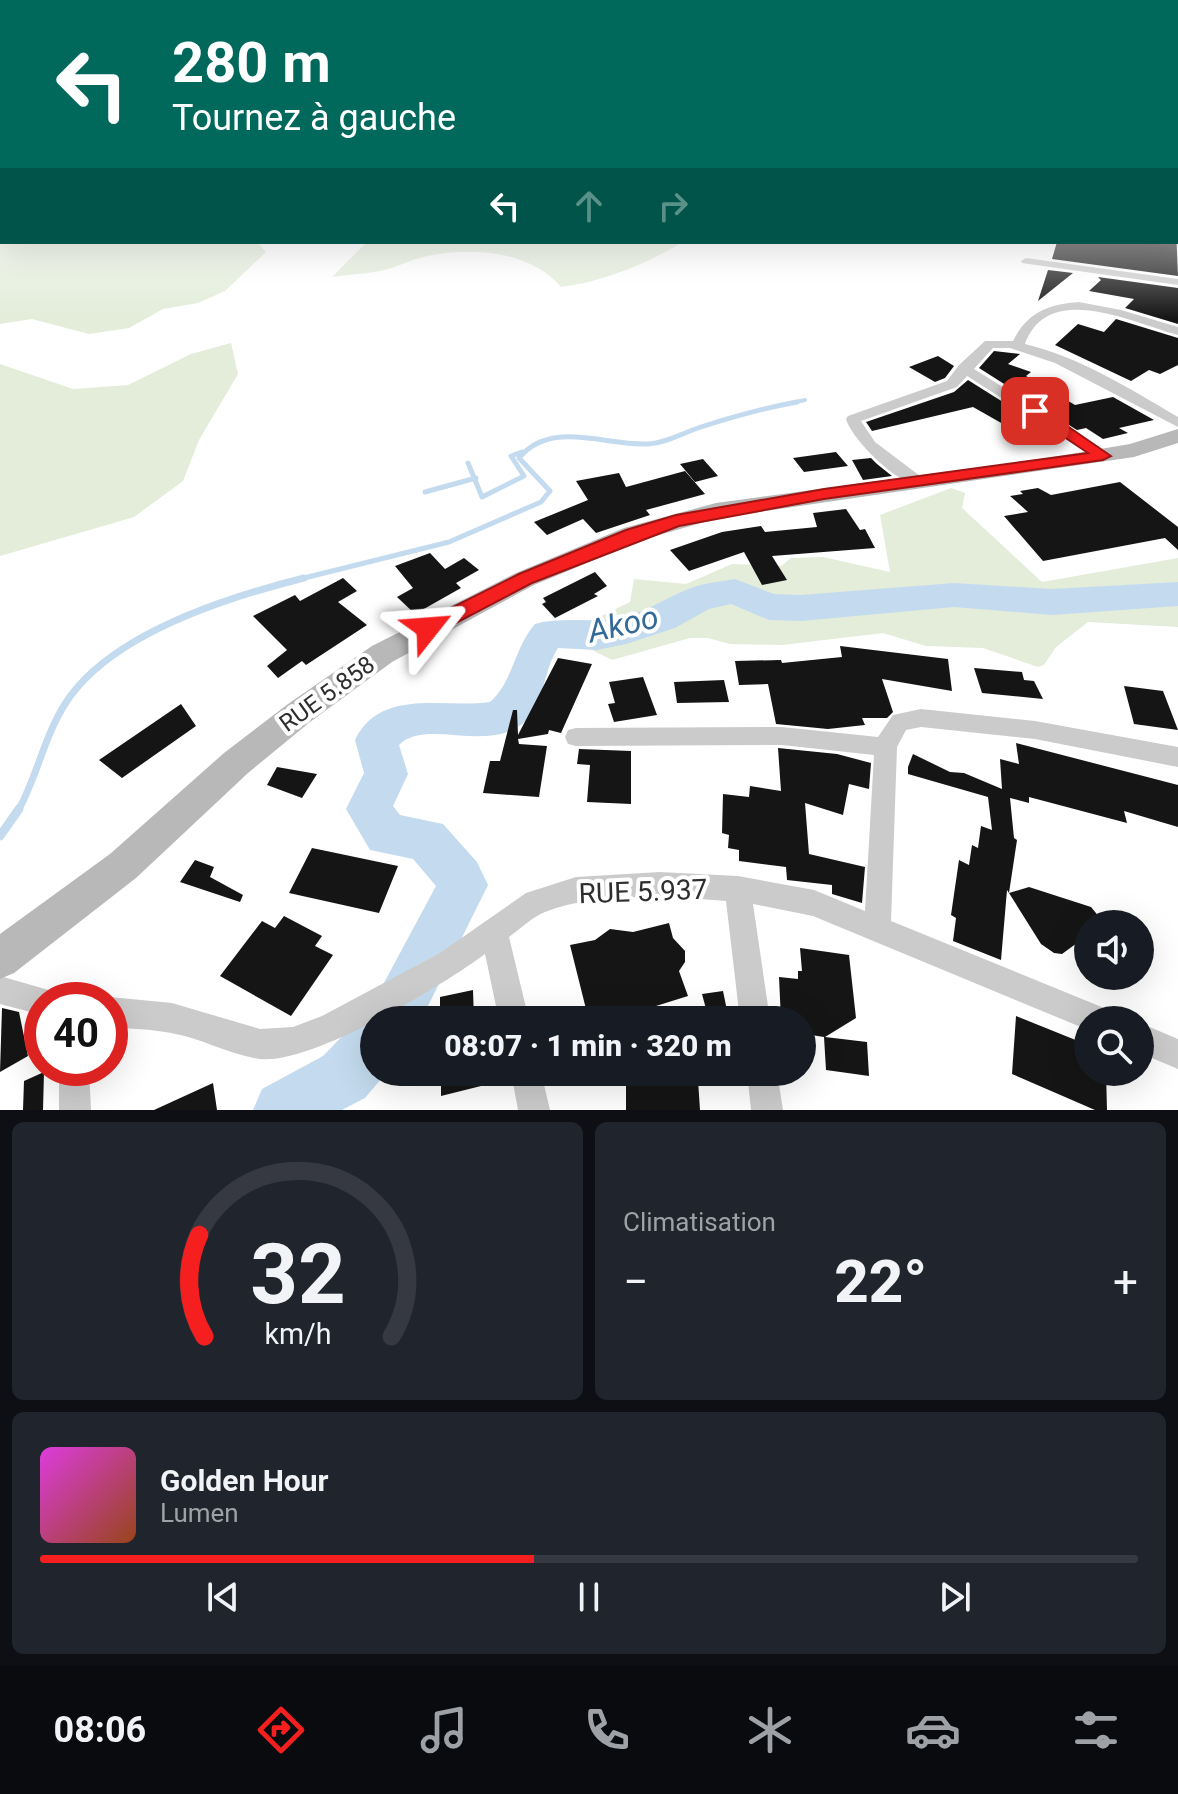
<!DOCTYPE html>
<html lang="fr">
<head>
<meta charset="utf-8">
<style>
  :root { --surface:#171b24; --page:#20242c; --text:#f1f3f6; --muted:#9ea1a6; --line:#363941; --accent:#f61f1f }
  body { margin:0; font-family:Roboto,sans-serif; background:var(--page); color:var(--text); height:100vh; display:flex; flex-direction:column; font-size:30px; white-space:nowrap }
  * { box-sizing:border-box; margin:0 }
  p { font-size:26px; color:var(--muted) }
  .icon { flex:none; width:44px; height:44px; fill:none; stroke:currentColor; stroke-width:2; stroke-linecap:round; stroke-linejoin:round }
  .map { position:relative; height:1110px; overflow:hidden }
  .panel { display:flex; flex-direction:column; gap:12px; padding:12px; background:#0d0f14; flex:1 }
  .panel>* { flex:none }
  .hud { position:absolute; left:0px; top:0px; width:1178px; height:244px; box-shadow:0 8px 32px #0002; background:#00695c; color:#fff; overflow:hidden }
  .controls { position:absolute; left:1074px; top:910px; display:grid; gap:16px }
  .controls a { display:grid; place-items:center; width:80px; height:80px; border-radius:50%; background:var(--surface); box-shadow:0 8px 32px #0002; font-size:40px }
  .speed { position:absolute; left:24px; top:982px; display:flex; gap:16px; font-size:40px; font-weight:700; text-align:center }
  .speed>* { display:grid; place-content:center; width:104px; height:104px; border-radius:50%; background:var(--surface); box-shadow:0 8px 32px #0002; line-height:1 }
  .speed .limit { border:12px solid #d22; background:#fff; color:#111 }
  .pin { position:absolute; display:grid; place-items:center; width:68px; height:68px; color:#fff; margin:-34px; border-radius:16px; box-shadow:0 4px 12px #0006 }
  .me { position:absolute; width:88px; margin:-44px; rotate:62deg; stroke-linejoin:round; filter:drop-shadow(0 0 6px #0008) }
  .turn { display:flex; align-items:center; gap:28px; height:168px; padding:0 40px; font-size:36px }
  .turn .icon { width:104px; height:104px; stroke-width:2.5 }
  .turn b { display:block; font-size:56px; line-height:68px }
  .lanes { display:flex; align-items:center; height:76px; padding:0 40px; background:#0003; justify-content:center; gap:40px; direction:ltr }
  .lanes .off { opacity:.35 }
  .big { font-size:60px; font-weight:800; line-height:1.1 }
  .panel .card { flex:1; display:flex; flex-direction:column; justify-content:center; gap:12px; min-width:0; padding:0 28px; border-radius:12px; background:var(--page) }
  .panel .dial { align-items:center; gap:0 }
  .dial svg { height:208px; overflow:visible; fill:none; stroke:var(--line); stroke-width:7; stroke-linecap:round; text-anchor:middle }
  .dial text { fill:var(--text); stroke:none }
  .song { display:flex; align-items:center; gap:24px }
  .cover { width:96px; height:96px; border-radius:12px; background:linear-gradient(135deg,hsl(300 70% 55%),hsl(20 70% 35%)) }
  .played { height:8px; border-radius:4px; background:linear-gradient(90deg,var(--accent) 45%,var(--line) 45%) }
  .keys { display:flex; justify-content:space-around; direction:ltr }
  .heat { display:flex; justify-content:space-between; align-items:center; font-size:44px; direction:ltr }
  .panel .tiles { flex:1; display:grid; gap:12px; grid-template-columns:1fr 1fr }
  .card:last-child { grid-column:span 2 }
  .trip { position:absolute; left:360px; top:1006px; width:456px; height:80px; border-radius:40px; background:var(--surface); box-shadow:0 8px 32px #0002; font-weight:800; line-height:80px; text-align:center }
  .dock { display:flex; height:128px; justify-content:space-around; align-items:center; background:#090b0e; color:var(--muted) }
  .dock .icon { width:56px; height:56px }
  .dock .selected { color:var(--accent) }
  .dock b { font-size:36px; color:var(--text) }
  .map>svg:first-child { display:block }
  .green { fill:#e3edda }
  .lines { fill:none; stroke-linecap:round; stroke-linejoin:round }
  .stream-far3 { stroke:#c4dbef; stroke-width:4 }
  .stream-far2 { stroke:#c4dbef; stroke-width:5 }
  .stream-far1 { stroke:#c4dbef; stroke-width:7 }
  .stream { stroke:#c4dbef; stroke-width:9 }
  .river { fill:#c4dbef; fill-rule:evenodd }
  .building { fill:#151515 }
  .street { fill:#cbcbcb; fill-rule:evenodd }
  .secondary { fill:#b8b8b8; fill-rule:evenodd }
  .route { fill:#f61f1f; stroke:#a01414; stroke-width:2 }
  .labels { text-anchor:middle; stroke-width:8; stroke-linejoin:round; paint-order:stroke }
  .street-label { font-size:24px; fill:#2e2e2e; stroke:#fff }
  .near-street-label { font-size:28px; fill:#2e2e2e; stroke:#fff }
  .near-water-label { font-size:32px; font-style:italic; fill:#346a98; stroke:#fff }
</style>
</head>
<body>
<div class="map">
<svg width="1178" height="1110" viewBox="0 0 1178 1110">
  <rect width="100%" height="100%" fill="#fff"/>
  <path class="green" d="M 0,165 L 2,242 L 257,242 L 266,252 L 225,291 L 198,303 L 163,309 L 129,328 L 89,334 L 32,319 L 0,324 Z
    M 367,242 L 682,242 C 647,264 602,282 561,287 C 529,249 468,247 423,257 C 411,260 399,266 388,269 C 370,274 350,274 332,277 Z
    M 231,343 L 238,374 L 199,440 L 183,481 L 134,517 L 0,556 L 0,364 L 73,389 L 128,385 L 191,354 Z
    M 951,488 L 965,493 L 962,508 L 1042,582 L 1178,558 L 1178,627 L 1088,622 L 1056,647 L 1044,665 L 1038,667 L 983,648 L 926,646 L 883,633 L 782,645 L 730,644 L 708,638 L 690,638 L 612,660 L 562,635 L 630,602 L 634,579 L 686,584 L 732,564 L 781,566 L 791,558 L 823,557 L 890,572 L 880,515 Z"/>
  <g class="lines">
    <path class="stream-far3" d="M 787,404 L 805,400"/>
    <path class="stream-far2" d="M 468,463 L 482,497 L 524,476 L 511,456 L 522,452
      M 425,492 L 476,478
      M 296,580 L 449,542 L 541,502 L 550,491 L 519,458 C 551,419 605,446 648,444 C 666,443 683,433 701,427 C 732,417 764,408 797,402"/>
    <path class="stream-far1" d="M 18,811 C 37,777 44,737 65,704 C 109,634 228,597 304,578"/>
    <path class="stream" d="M 0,836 L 19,809"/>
    <path class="river" d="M 735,579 L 774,594 L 801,595 L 954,583 L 1052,589 L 1178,582 L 1178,606 L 1052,615 L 954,607 L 801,621 L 769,620 L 731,604 L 709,609 L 675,628 L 626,644 L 597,650 L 558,648 C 544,669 545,697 529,717 C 495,758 427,716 399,745 L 408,774 L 393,806 L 400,815 L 443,824 L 477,862 L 488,885 L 421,1020 L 374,1020 L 374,1072 L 387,1072 L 365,1098 L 342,1110 L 253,1110 L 262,1089 L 323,1056 L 354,1024 L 364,1020 L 436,886 L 413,859 L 370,850 L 346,809 L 364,773 L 355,740 C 381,687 444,709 490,702 C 513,682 514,648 535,624 C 563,616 593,624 622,617 C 646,612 664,599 686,590 C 701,583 719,582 735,579 Z"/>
  </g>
  <path class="building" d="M 1176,228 L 1178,276 L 1052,259 L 1057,242 L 1176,242 Z
    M 1048,270 L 1073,273 L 1038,301 Z
    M 1098,277 L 1178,288 L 1178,324 L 1125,308 L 1134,299 L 1089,291 L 1101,280 Z
    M 1116,319 L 1178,338 L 1178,365 L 1160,374 L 1149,370 L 1131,381 L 1055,345 L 1078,324 L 1104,332 Z
    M 994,351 L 1020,354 L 1008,364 L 1031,372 L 1026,376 L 1075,405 L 1113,397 L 1154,420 L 1119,428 L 1128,433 L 1103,439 L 1086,428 L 1077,430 L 979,368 Z
    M 938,356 L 954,366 L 945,378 L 935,382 L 909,367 Z
    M 968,380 L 1033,421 L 1022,416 L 1003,424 L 973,407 L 872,431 L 866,422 L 954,392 Z
    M 836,452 L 848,466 L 804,472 L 793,458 Z
    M 871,458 L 877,464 L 892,476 L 863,480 L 852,460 Z
    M 703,459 L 718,476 L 695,482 L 680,464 Z
    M 685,471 L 705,494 L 646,510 L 650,515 L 596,533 L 583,519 L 547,535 L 534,522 L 588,500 L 576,481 L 619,473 L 626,487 Z
    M 1120,482 L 1178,527 L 1178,550 L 1165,538 L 1043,561 L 1004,516 L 1028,512 L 1010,496 L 1023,494 L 1020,491 L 1038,488 L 1051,495 Z
    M 846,509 L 860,530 L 865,529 L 875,548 L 772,556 L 787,580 L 762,585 L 744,552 L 689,571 L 670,550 L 722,532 L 761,526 L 765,532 L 817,527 L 813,513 Z
    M 430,553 L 445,569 L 464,558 L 479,570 L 456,583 L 461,588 L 415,614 L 397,597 L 413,588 L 395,566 Z
    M 595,572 L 607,586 L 594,594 L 598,596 L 555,618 L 542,604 L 546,602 L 543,598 Z
    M 343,578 L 357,591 L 338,602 L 367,625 L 306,665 L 302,661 L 278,678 L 267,666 L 287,650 L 253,616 L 295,595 L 300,601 Z
    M 840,646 L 948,659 L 952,691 L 882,679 L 893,712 L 887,718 L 862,718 L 865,725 L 828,729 L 776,724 L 768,684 L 739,685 L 735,661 L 781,660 L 782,663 L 842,657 Z
    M 558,658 L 592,664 L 561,733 L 549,730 L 548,734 L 518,739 L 519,744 L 547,746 L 539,797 L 483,793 L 490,761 L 500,761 L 513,710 L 517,710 L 518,735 Z
    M 974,668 L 1022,672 L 1024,680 L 1034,681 L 1043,699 L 982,693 Z
    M 643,677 L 657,715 L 614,722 L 608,704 L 615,703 L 609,682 Z
    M 724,680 L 729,702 L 677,703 L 674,682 Z
    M 1124,686 L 1163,691 L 1178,730 L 1134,724 Z
    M 181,704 L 196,726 L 122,778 L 99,760 Z
    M 1016,743 L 1178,785 L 1178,827 L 1124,811 L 1127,823 L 1029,797 L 1029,803 L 1010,798 L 1014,838 L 1017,840 L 1009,893 L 1007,890 L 1001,960 L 953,941 L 956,918 L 951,915 L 959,860 L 969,865 L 972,845 L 978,848 L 981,826 L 992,830 L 988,797 L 908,774 L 908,767 L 913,754 L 950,772 L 964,773 L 1002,789 L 1000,759 L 1019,764 Z
    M 778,748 L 837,754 L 871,763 L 869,789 L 849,784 L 843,815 L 805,803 L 809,854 L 865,867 L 862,903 L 832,894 L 832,885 L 787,880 L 786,867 L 739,861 L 739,850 L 728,848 L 729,835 L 722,833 L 723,794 L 749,797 L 750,786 L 781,791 Z
    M 579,749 L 631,751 L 631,804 L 587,802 L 590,765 L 577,764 Z
    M 277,767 L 317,774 L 302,798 L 267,785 Z
    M 312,848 L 398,866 L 379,913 L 289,893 Z
    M 195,860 L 214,867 L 210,877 L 243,895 L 240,902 L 180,882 Z
    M 1029,887 L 1091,907 L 1105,924 L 1088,924 L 1088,946 L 1077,943 L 1062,954 L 1054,953 L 1041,944 L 1009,893 Z
    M 284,916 L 322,936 L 315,946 L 333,955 L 291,1016 L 220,976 L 262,921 L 275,928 Z
    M 669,923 L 673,938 L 685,951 L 685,962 L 679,971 L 688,996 L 656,1006 L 660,1020 L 598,1020 L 596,1014 L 588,1017 L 570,945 L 595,940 L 610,929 L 633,932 Z
    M 800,948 L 849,955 L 856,1018 L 825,1037 L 867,1042 L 869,1076 L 826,1070 L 824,1037 L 805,1034 L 802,1020 L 781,1020 L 779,977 L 798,979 L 798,971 L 802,971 Z
    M 473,990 L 474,1020 L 440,1020 L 440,997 Z
    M 723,991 L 729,1020 L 709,1020 L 702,994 Z
    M 2,1008 L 19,1012 L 28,1056 L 0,1072 Z
    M 1016,1016 L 1088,1045 L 1088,1072 L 1106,1072 L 1107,1110 L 1095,1110 L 1012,1074 Z
    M 44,1072 L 43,1110 L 23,1110 L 24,1081 Z
    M 441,1072 L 508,1072 L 509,1079 L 441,1096 Z
    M 626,1078 L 698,1080 L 700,1110 L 626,1110 Z
    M 213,1083 L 217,1110 L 154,1110 Z"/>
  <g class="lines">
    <path class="street" d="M 1026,258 L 1178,279 L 1178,285 L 1022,263 L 1021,261 Z
      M 1079,302 L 1121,310 L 1178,327 L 1178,335 C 1133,323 1048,280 1025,344 C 1080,357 1130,389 1178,417 L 1178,427 L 1055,363 L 1010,348 L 993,348 L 974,369 L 1109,453 L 1111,456 L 1109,459 L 1097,459 L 967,376 L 957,387 L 861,421 L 875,442 L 924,479 L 926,482 L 924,485 C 902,490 852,440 846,419 L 848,416 L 947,381 L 959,365 L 985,341 L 1013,341 C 1027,313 1048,304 1079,302 Z
      M 921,709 L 1035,721 L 1178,747 L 1178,767 L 1035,739 L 921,727 L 906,730 L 897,747 L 891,921 L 1109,1010 L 1114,1020 L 1088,1020 L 1088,1030 L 813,916 L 753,904 L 770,1020 L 740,1020 L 726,901 C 670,897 598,891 545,912 C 532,917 520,929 509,937 L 529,1020 L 499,1020 L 485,954 C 442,986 311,1065 260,1059 C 230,1055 201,1038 171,1033 C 151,1029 130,1029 110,1027 L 110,1000 L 104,1000 L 110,997 L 172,1003 L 260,1029 L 293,1027 L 322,1016 L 440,953 L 526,893 L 576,877 L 660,872 L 738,876 L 814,890 L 865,911 L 874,755 L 782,745 L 576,746 L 568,744 L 565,737 L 568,730 L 576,728 L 782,727 L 878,737 L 893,715 Z
      M 0,976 L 52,991 L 56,1000 L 42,1000 L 42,1015 L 0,1004 Z
      M 1140,1023 L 1178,1039 L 1178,1069 L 1140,1053 Z
      M 59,1068 L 89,1068 L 91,1110 L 59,1110 Z
      M 511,1072 L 541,1072 L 550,1110 L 518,1110 Z
      M 747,1072 L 777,1072 L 783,1110 L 751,1110 Z"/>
    <path class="secondary" d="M 1178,429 L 1178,443 L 1134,457 L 718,518 L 642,540 L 534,585 L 392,662 L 310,722 L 248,773 L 136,878 L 14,973 L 0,979 L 0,934 L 110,854 L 224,753 L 288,704 L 372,646 L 516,573 L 624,528 L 716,503 L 1047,458 L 1130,444 Z"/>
  </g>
  <linearGradient id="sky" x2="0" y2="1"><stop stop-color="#99c4eb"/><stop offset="0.51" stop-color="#fff"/><stop offset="1" stop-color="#fff" stop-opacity="0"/></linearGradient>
  <rect width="1178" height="319" fill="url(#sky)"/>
  <path class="route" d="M 1030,408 L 1041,408 L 1111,456 L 1103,460 L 824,499 L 679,526 L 532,583 L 435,634 L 421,634 L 418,628 L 421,623 L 519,574 L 626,530 L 676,515 L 824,489 L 1088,453 L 1030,414 Z"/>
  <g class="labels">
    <g class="street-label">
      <text transform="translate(327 694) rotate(-36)" y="8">RUE 5.858</text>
    </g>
    <g class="near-street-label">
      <text transform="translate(643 891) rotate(-2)" y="10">RUE 5.937</text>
    </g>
    <g class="near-water-label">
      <text transform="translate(623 624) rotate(-13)" y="11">Akoo</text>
    </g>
  </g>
</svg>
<div class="controls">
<a><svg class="icon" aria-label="sound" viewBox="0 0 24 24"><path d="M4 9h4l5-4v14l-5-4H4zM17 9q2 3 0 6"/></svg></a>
<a><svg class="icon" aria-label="search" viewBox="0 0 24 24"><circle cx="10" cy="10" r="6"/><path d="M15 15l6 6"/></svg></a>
</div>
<div class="speed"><div class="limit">40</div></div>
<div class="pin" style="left:1035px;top:411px;background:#d93025"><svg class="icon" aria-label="arrive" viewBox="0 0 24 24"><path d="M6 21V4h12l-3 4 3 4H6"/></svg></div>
<svg class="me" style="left:428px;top:628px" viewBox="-20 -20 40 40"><path d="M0-17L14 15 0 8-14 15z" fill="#f61f1f" stroke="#fff" stroke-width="4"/></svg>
<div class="trip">08:07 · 1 min · 320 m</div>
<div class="hud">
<div class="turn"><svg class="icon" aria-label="left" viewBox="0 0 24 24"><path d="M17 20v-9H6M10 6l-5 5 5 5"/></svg><div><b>280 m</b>Tournez à gauche</div></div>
<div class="lanes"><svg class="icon" aria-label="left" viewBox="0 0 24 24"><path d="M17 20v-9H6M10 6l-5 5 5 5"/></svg><svg class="icon off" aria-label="ahead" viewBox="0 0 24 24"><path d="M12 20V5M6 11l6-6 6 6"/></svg><svg class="icon off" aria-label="right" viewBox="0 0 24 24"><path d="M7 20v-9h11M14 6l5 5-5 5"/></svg></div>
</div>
</div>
<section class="panel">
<div class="tiles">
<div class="card dial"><svg viewBox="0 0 100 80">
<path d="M14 69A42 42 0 1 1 86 69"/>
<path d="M14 69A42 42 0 0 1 12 30" stroke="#f61f1f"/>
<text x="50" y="56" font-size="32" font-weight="700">32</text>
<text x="50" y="72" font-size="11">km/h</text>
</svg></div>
<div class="card"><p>Climatisation</p>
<div class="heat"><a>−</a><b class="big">22°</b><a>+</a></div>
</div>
<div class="card">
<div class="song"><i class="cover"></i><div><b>Golden Hour</b><p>Lumen</p></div></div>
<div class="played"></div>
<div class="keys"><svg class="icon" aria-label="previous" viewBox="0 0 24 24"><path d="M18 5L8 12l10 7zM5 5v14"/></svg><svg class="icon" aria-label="pause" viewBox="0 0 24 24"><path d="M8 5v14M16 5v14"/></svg><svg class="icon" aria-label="next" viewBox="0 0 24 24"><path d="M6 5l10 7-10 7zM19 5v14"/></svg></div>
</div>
</div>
</section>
<nav class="dock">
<b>08:06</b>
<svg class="icon selected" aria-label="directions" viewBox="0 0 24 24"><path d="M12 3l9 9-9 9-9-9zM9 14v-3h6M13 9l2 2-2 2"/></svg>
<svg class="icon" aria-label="music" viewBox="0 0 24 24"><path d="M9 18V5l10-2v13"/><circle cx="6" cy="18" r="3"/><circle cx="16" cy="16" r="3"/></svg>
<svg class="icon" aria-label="phone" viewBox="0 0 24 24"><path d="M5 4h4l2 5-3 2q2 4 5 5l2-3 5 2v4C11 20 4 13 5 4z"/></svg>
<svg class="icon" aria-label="climate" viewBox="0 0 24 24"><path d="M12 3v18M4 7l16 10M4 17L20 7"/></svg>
<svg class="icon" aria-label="car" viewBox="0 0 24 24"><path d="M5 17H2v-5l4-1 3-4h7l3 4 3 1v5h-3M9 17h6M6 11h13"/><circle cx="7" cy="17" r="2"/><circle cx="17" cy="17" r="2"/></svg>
<svg class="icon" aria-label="filters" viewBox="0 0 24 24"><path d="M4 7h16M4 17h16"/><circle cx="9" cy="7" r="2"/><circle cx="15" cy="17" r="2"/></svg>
</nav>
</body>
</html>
